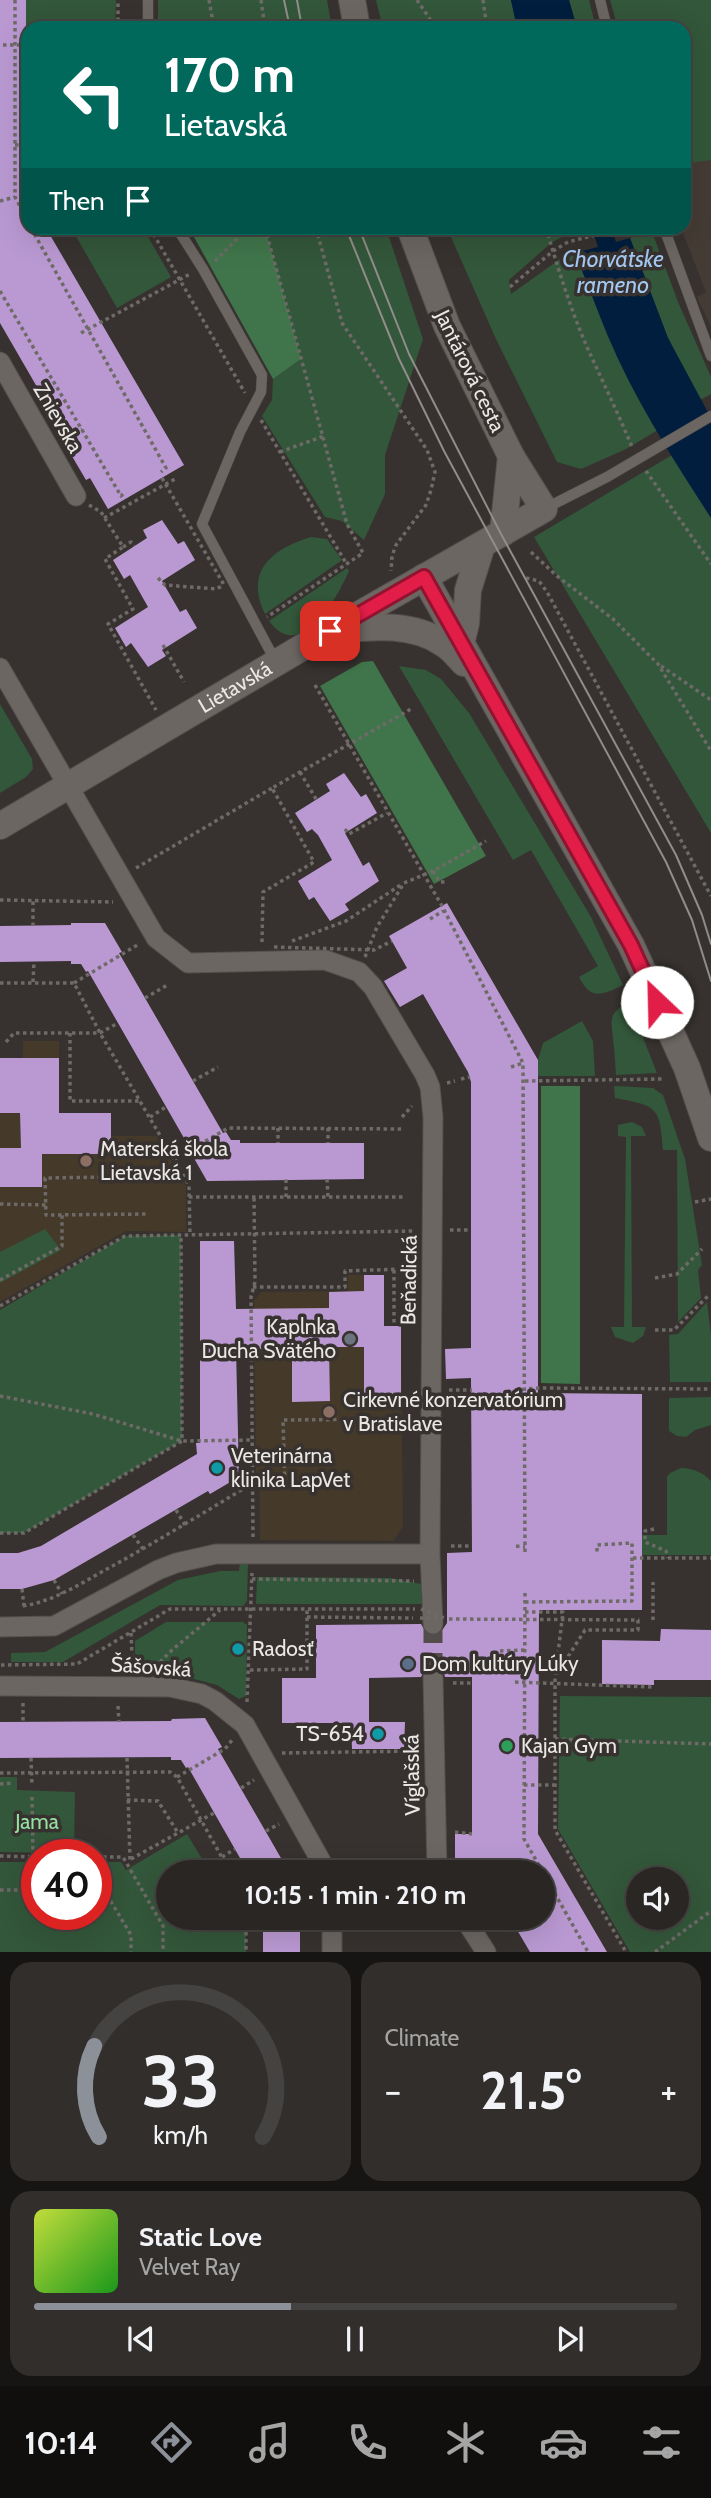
<!DOCTYPE html>
<html lang="en">
<head>
<meta charset="utf-8">
<style>
  :root { --surface:#292623; --page:#312e2b; --text:#f1f3f6; --muted:#a5a5a6; --line:#454341; --accent:#8c9099 }
  body { margin:0; font-family:Cabin,sans-serif; background:var(--page); color:var(--text); height:100vh; display:flex; flex-direction:column; font-size:26px; white-space:nowrap }
  * { box-sizing:border-box; margin:0 }
  p { font-size:23px; color:var(--muted) }
  .icon { flex:none; width:38px; height:38px; fill:none; stroke:currentColor; stroke-width:2; stroke-linecap:round; stroke-linejoin:round }
  .map { position:relative; height:1952px; overflow:hidden }
  .sheet { display:flex; flex-direction:column; gap:10px; padding:10px; background:#171513; flex:1 }
  .sheet>* { flex:none }
  .guide { position:absolute; left:21px; top:21px; width:670px; height:214px; border-radius:21px; box-shadow:0 7px 28px #0002,0 0 0 2px var(--line); background:#00695c; color:#fff; overflow:hidden }
  .buttons { position:absolute; left:626px; top:1867px; display:grid; gap:14px }
  .buttons a { display:grid; place-items:center; width:63px; height:63px; border-radius:50%; background:var(--surface); box-shadow:0 7px 28px #0002,0 0 0 2px var(--line); font-size:35px }
  .speed { position:absolute; left:21px; top:1839px; display:flex; gap:14px; font-size:35px; font-weight:700; text-align:center }
  .speed>* { display:grid; place-content:center; width:91px; height:91px; border-radius:50%; background:var(--surface); box-shadow:0 7px 28px #0002,0 0 0 2px var(--line); line-height:1 }
  .speed .limit { border:10px solid #d22; background:#fff; color:#111 }
  .pin { position:absolute; display:grid; place-items:center; width:60px; height:60px; color:#fff; margin:-30px; border-radius:14px; box-shadow:0 4px 10px #0006 }
  .me { position:absolute; width:77px; margin:-38px; rotate:336deg; stroke-linejoin:round; filter:drop-shadow(0 0 5px #0008) }
  .turn { display:flex; align-items:center; gap:24px; height:147px; padding:0 28px; font-size:32px }
  .turn .icon { width:91px; height:91px; stroke-width:2.5 }
  .turn b { display:block; font-size:49px; line-height:60px }
  .then { display:flex; align-items:center; height:66px; padding:0 28px; background:#0003; gap:14px; font-size:26px }
  .big { font-size:52px; font-weight:700; line-height:1.1 }
  .sheet .tile { flex:1; display:flex; flex-direction:column; justify-content:center; gap:10px; min-width:0; padding:0 24px; border-radius:21px; background:var(--page) }
  .sheet .dial { align-items:center; gap:0 }
  .dial svg { height:182px; overflow:visible; fill:none; stroke:var(--line); stroke-width:7; stroke-linecap:round; text-anchor:middle }
  .dial text { fill:var(--text); stroke:none }
  .song { display:flex; align-items:center; gap:21px }
  .cover { width:84px; height:84px; border-radius:10px; background:linear-gradient(135deg,hsl(70 70% 55%),hsl(120 70% 35%)) }
  .played { height:7px; border-radius:4px; background:linear-gradient(90deg,var(--accent) 40%,var(--line) 40%) }
  .keys { display:flex; justify-content:space-around; direction:ltr }
  .heat { display:flex; justify-content:space-between; align-items:center; font-size:38px; direction:ltr }
  .sheet .tiles { flex:1; display:grid; gap:10px; grid-template-columns:1fr 1fr }
  .tile:last-child { grid-column:span 2 }
  .trip { position:absolute; left:156px; top:1860px; width:399px; height:70px; border-radius:35px; background:var(--surface); box-shadow:0 7px 28px #0002,0 0 0 2px var(--line); font-weight:700; line-height:70px; text-align:center }
  .menu { display:flex; height:112px; justify-content:space-around; align-items:center; background:#100f0e; color:var(--muted) }
  .menu .icon { width:49px; height:49px }
  .menu .current { color:var(--accent) }
  .menu b { font-size:32px; color:var(--text) }
  .map>svg:first-child { display:block }
  .built { fill:#443b34 }
  .education { fill:#45392a }
  .green { fill:#33573a; fill-rule:evenodd }
  .forest { fill:#40754b }
  .water { fill:#011e3e }
  .building { fill:#ba99d2 }
  .lines { fill:none; stroke-linecap:round; stroke-linejoin:round }
  .street-tunnel { stroke:#524d4a; stroke-width:19; stroke-dasharray:19 10; stroke-linecap:butt }
  .lane-casing { stroke:#544f4d; stroke-width:11 }
  .street-casing { stroke:#544f4d; stroke-width:21 }
  .secondary-casing { stroke:#544f4d; stroke-width:28 }
  .path { stroke:#6e6a67; stroke-width:3.5; stroke-dasharray:3.5 3.5; stroke-linecap:butt }
  .lane { stroke:#6b6662; stroke-width:10 }
  .street { stroke:#6b6662; stroke-width:19 }
  .secondary { stroke:#6b6662; stroke-width:26 }
  .tram { stroke:#918d8a; stroke-width:2 }
  .path-bridge { stroke:#6e6a67; stroke-width:3.5; stroke-dasharray:3.5 3.5; stroke-linecap:butt }
  .route-casing { stroke:#92132f; stroke-width:18 }
  .route { stroke:#e11d48; stroke-width:12 }
  .education-dot { fill:#8d6e63; stroke:#37322f; stroke-width:2.5 }
  .worship-dot { fill:#6b7280; stroke:#37322f; stroke-width:2.5 }
  .culture-dot { fill:#0f9aa8; stroke:#37322f; stroke-width:2.5 }
  .service-dot { fill:#5c6f8a; stroke:#37322f; stroke-width:2.5 }
  .leisure-dot { fill:#2e9e5b; stroke:#37322f; stroke-width:2.5 }
  .labels { text-anchor:middle; stroke-width:7; stroke-linejoin:round; paint-order:stroke }
  .street-label { font-size:21px; fill:#eae7e5; stroke:#37322f }
  .poi-label { font-size:21px; fill:#eae7e5; stroke:#37322f; text-anchor:start }
  .park-label { font-size:21px; fill:#94e2a2; stroke:#37322f }
  .water-label { font-size:23px; font-style:italic; fill:#a4c8f2; stroke:#37322f }
</style>
</head>
<body>
<div class="map">
<svg width="711" height="1952" viewBox="0 0 711 1952">
  <rect width="100%" height="100%" fill="#37322f"/>
  <path class="built" d="M 711,150 L 711,327 L 697,297 L 706,292 L 681,228 L 684,228 L 684,151 Z"/>
  <path class="education" d="M 23,1041 L 59,1041 L 59,1113 L 111,1113 L 111,1136 L 157,1136 L 186,1186 L 186,1232 L 126,1231 L 0,1302 L 0,1058 L 23,1058 Z
    M 348,1275 L 384,1275 L 384,1326 L 401,1326 L 403,1527 L 393,1541 L 260,1540 L 259,1483 L 256,1483 L 254,1301 L 261,1292 L 348,1291 Z"/>
  <path class="green" d="M 26,0 L 116,0 L 115,28 L 28,28 L 28,39 L 26,39 Z
    M 158,0 L 327,0 L 332,28 L 158,28 Z
    M 376,0 L 511,0 L 517,28 L 383,28 Z
    M 569,0 L 589,0 L 596,28 L 577,28 Z
    M 610,0 L 711,0 L 711,160 L 689,163 L 684,166 L 684,28 L 618,28 Z
    M 79,228 L 143,228 L 171,277 L 117,308 L 73,231 Z
    M 265,228 L 386,228 L 423,339 L 385,455 L 385,494 L 364,540 L 342,521 L 325,517 L 262,416 L 272,400 L 273,379 L 301,359 Z
    M 447,228 L 592,228 L 592,230 L 567,234 L 551,243 L 509,280 L 511,294 L 563,257 L 575,253 C 599,314 625,373 658,430 L 626,449 L 581,469 L 557,462 L 496,339 Z
    M 644,234 L 654,237 L 678,302 L 711,377 L 711,394 L 700,400 L 668,338 L 630,238 Z
    M 672,455 L 711,518 L 711,833 L 534,537 Z
    M 311,537 L 327,539 L 342,560 L 265,614 C 244,571 272,549 311,537 Z
    M 347,568 L 349,571 C 338,596 301,665 269,621 Z
    M 399,666 L 426,670 L 441,679 L 469,713 L 591,917 L 623,985 C 602,995 591,1001 579,977 L 598,966 L 531,850 L 513,860 Z
    M 0,704 L 32,759 L 33,769 L 26,777 L 0,793 Z
    M 629,1002 L 657,1073 L 616,1075 C 615,1064 615,1052 613,1040 C 611,1018 608,1014 629,1002 Z
    M 582,1021 L 593,1041 L 595,1076 L 538,1076 L 538,1060 L 543,1043 Z
    M 614,1086 L 653,1088 L 663,1095 L 685,1159 L 702,1265 L 698,1270 L 701,1298 L 678,1322 L 677,1150 L 663,1150 C 660,1106 657,1106 615,1098 Z
    M 632,1122 L 642,1127 L 646,1136 L 631,1136 L 632,1327 L 646,1327 L 643,1336 L 633,1343 L 615,1337 L 611,1327 L 624,1327 L 626,1137 L 618,1136 L 618,1125 Z
    M 45,1229 L 61,1250 L 0,1283 L 0,1252 Z
    M 181,1235 L 182,1441 L 24,1533 L 0,1533 L 0,1310 L 125,1236 Z
    M 707,1302 L 711,1336 L 711,1382 L 670,1382 L 669,1335 L 678,1334 Z
    M 711,1397 L 711,1425 L 695,1430 L 686,1437 L 677,1436 L 669,1431 L 669,1398 Z
    M 681,1468 C 692,1468 704,1473 711,1481 L 711,1555 L 642,1555 L 641,1535 L 667,1535 L 667,1477 L 670,1473 Z
    M 240,1563 L 248,1563 L 247,1601 L 243,1606 L 160,1605 L 63,1662 L 11,1662 L 11,1653 L 45,1652 L 178,1580 L 220,1571 L 239,1571 Z
    M 257,1577 L 391,1578 L 421,1584 L 422,1604 L 256,1604 Z
    M 166,1622 L 243,1622 L 247,1625 L 246,1696 L 239,1699 L 217,1685 L 179,1675 L 151,1672 L 135,1656 L 135,1641 Z
    M 560,1696 L 711,1697 L 711,1952 L 630,1952 L 558,1829 ZM 639,1880 L 677,1880 L 677,1918 L 639,1918 Z
    M 0,1777 L 17,1777 L 17,1790 L 75,1792 L 74,1853 L 0,1852 Z
    M 187,1834 L 210,1872 L 168,1872 L 168,1918 L 246,1918 L 246,1952 L 0,1952 L 0,1862 L 37,1862 L 37,1914 L 96,1914 L 96,1862 L 121,1862 L 126,1870 Z"/>
  <path class="forest" d="M 189,228 L 265,228 L 301,359 L 273,379 Z
    M 373,661 L 486,856 L 434,884 L 320,686 L 362,662 Z
    M 541,1086 L 580,1086 L 580,1384 L 541,1383 Z"/>
  <path class="water" d="M 511,0 L 569,0 L 577,28 L 517,28 Z
    M 592,228 L 611,228 L 616,242 L 630,238 L 668,338 L 711,418 L 711,518 C 673,459 634,399 607,334 C 596,307 586,280 575,253 L 598,247 Z"/>
  <path class="building" d="M 0,0 L 26,0 L 26,191 L 28,228 L 46,228 L 184,465 L 108,509 L 90,478 L 86,480 L 66,446 L 70,444 L 0,323 Z
    M 162,520 L 178,544 L 184,541 L 195,560 L 162,581 L 180,612 L 186,609 L 197,628 L 162,650 L 166,656 L 148,667 L 131,643 L 126,647 L 115,628 L 148,607 L 130,575 L 124,579 L 113,560 L 147,538 L 143,530 Z
    M 344,773 L 361,797 L 366,794 L 377,813 L 345,833 L 363,866 L 369,862 L 379,881 L 345,904 L 349,910 L 330,921 L 314,897 L 309,900 L 298,881 L 332,860 L 318,835 L 312,829 L 307,832 L 295,813 L 330,791 L 326,784 Z
    M 447,903 L 538,1060 L 538,1393 L 642,1394 L 642,1610 L 539,1610 L 538,1834 L 607,1952 L 530,1952 L 510,1918 L 542,1918 L 542,1872 L 463,1872 L 455,1858 L 455,1834 L 472,1834 L 472,1677 L 445,1677 L 443,1670 L 433,1665 L 426,1667 L 421,1677 L 369,1678 L 369,1722 L 405,1722 L 404,1749 L 352,1749 L 351,1723 L 282,1723 L 282,1678 L 316,1678 L 316,1625 L 421,1624 L 427,1634 L 439,1635 L 447,1623 L 447,1553 L 472,1552 L 471,1378 L 446,1379 L 445,1349 L 471,1348 L 471,1082 L 468,1072 L 423,994 L 400,1007 L 384,981 L 407,968 L 389,936 Z
    M 71,923 L 105,923 L 122,952 L 119,953 L 223,1133 L 226,1132 L 231,1140 L 240,1140 L 240,1143 L 364,1143 L 364,1179 L 207,1181 L 191,1153 L 192,1152 L 118,1023 L 88,971 L 86,972 L 81,964 L 71,964 L 71,961 L 0,962 L 0,926 L 71,925 Z
    M 0,1058 L 59,1058 L 59,1113 L 111,1113 L 111,1154 L 42,1154 L 42,1187 L 0,1187 L 0,1148 L 21,1148 L 20,1113 L 0,1113 Z
    M 200,1241 L 234,1241 L 236,1309 L 329,1308 L 329,1292 L 364,1291 L 364,1275 L 384,1275 L 384,1326 L 401,1326 L 401,1400 L 364,1400 L 364,1347 L 329,1347 L 330,1401 L 292,1402 L 292,1349 L 236,1349 L 239,1477 L 210,1494 L 208,1491 L 54,1580 L 22,1589 L 0,1589 L 0,1553 L 18,1553 L 41,1546 L 197,1454 L 196,1443 L 200,1443 Z
    M 661,1629 L 711,1630 L 711,1680 L 654,1680 L 654,1685 L 602,1684 L 602,1640 L 660,1641 Z
    M 205,1718 L 222,1747 L 218,1749 L 289,1872 L 248,1872 L 188,1767 L 186,1768 L 181,1760 L 171,1760 L 171,1757 L 0,1758 L 0,1722 L 171,1721 L 172,1719 Z
    M 263,1918 L 300,1918 L 300,1952 L 263,1952 Z"/>
  <g class="lines">
    <path class="street-tunnel" d="M 433,1624 L 433,1677"/>
    <g class="lane-casing">
      <path id="lane" d="M 600,0 L 607,28
        M 148,28 L 148,0
        M 177,228 L 203,269 L 262,375 L 261,392 L 240,432 L 202,524 L 276,662
        M 664,228 L 711,356
        M 546,508 L 607,477 L 711,416"/>
    </g>
    <g class="street-casing">
      <path id="street" d="M 0,362 L 76,496
        M 0,668 L 156,938 L 188,963 L 325,960 L 359,972 L 373,987 L 425,1075 L 430,1087 L 433,1117 L 430,1554 L 433,1624
        M 0,1627 L 54,1626 L 158,1570 L 176,1563 L 216,1554 L 430,1554
        M 433,1677 L 437,1872
        M 0,1686 L 170,1687 L 202,1694 L 215,1701 L 245,1725 L 327,1872
        M 332,1918 L 332,1952
        M 464,1918 L 486,1952"/>
    </g>
    <g class="secondary-casing">
      <g id="secondary">
        <path d="M 352,0 L 357,28"/>
        <path d="M 503,533 L 511,456"/>
        <path d="M 424,577 L 631,945 L 687,1068 L 711,1138"/>
        <path d="M 339,630 C 374,626 414,623 444,644 C 452,649 458,657 464,663"/>
        <path d="M 461,644 L 466,623 L 468,590 L 482,545"/>
        <path id="s1" d="M 0,826 L 330,631 L 544,509 L 511,456 L 447,326 L 410,228"/>
      </g>
    </g>
    <path class="path" d="M 15,0 L 15,197 L 28,221
      M 209,0 L 214,28
      M 261,0 L 265,28
      M 417,0 L 436,28
      M 483,0 L 487,28
      M 118,28 L 118,0
      M 3,45 L 28,45
      M 15,145 L 28,145
      M 0,201 L 15,197
      M 31,228 L 166,468 L 161,472
      M 150,228 L 245,393
      M 265,228 L 347,524 L 363,553 L 267,617
      M 316,228 L 342,323 L 427,450 L 435,472 L 431,490 L 426,505 L 396,545 L 392,556 L 391,571
      M 546,228 C 558,268 570,308 587,347 C 602,380 618,413 632,447
      M 215,261 L 248,228
      M 510,287 L 553,251 L 568,242 L 623,228
      M 0,291 L 121,496 L 123,494
      M 81,333 L 190,274
      M 261,420 L 346,563
      M 63,440 L 82,429
      M 280,452 L 324,436
      M 646,471 L 711,564
      M 89,505 L 101,512 L 123,547 L 105,559 L 133,609 L 108,624 L 156,710
      M 104,518 L 177,478
      M 123,547 L 131,542 L 134,546
      M 531,552 L 557,576 L 613,619 L 658,664 L 711,751
      M 158,578 L 165,585 L 216,589 L 222,586
      M 526,578 L 539,581 L 547,592 L 711,896
      M 163,645 L 184,682
      M 661,666 L 711,700
      M 315,685 L 442,906 L 523,1063 L 525,1553
      M 300,772 L 316,799
      M 345,829 L 349,834 L 387,813
      M 136,868 L 272,788
      M 433,871 L 440,882 L 447,882
      M 0,900 L 113,902
      M 430,919 L 443,911
      M 33,926 L 33,900
      M 292,941 L 346,921 L 402,884
      M 262,942 L 263,892 L 314,862 L 272,788 L 411,709
      M 365,957 L 377,927 L 404,883 L 433,871 L 486,841
      M 33,982 L 34,962
      M 0,983 L 74,983 L 100,1033 L 189,1185 L 190,1235
      M 74,983 L 139,944
      M 145,998 L 169,984
      M 70,1033 L 70,1101 L 140,1101
      M 6,1042 L 14,1033 L 100,1033 L 118,1023
      M 511,1067 L 523,1063
      M 461,1079 L 470,1077
      M 193,1081 L 218,1067
      M 525,1081 L 663,1079
      M 447,1083 L 455,1081
      M 150,1117 L 166,1107
      M 402,1117 L 412,1106
      M 278,1128 L 278,1143
      M 328,1128 L 328,1143
      M 175,1159 L 228,1128 L 402,1129
      M 108,1177 L 45,1178 L 46,1215 L 148,1214
      M 327,1179 L 328,1197
      M 189,1197 L 403,1197
      M 286,1197 L 286,1179
      M 695,1202 L 711,1199
      M 0,1204 L 46,1205
      M 450,1230 L 471,1230
      M 394,1270 L 394,1326
      M 655,1278 L 677,1274 L 702,1249
      M 0,1280 L 62,1246 L 62,1215
      M 253,1287 L 345,1287 L 345,1271 L 402,1269 L 413,1272
      M 0,1306 L 125,1236 L 414,1231
      M 655,1330 L 674,1330 L 709,1295
      M 449,1390 L 472,1390
      M 515,1390 L 538,1388 L 711,1389
      M 0,1396 L 93,1414 L 182,1441 L 253,1440
      M 285,1489 L 283,1420 L 413,1419
      M 176,1510 L 185,1525
      M 654,1529 L 645,1531 L 645,1542 L 666,1551 L 668,1558
      M 0,1533 L 24,1533 L 182,1441 L 181,1235
      M 133,1535 L 143,1549
      M 253,1537 L 251,1297 L 255,1282 L 254,1197
      M 451,1546 L 472,1546
      M 516,1546 L 525,1547
      M 633,1558 L 711,1558
      M 252,1579 L 414,1581
      M 54,1580 L 62,1594
      M 22,1589 L 24,1606
      M 525,1593 L 524,1839 L 588,1952
      M 525,1602 L 632,1601 L 632,1543 L 597,1545 L 597,1553
      M 23,1606 C 54,1601 80,1584 107,1569 C 156,1542 205,1512 253,1483
      M 525,1612 L 563,1612 L 555,1678 L 555,1830 L 626,1952
      M 307,1617 L 413,1618
      M 449,1619 L 638,1620 L 638,1630 L 585,1630 L 557,1674
      M 653,1620 L 653,1582
      M 131,1633 L 132,1657 L 144,1669
      M 500,1651 L 525,1650
      M 1,1665 L 77,1664 L 170,1609 L 415,1609
      M 155,1667 L 172,1650 L 220,1610
      M 250,1670 L 307,1669 L 307,1609
      M 515,1682 L 653,1687
      M 453,1683 L 472,1683
      M 247,1702 L 252,1573
      M 23,1703 L 23,1722
      M 118,1706 L 119,1722
      M 555,1739 L 711,1744
      M 282,1753 L 418,1751
      M 31,1758 L 32,1786
      M 127,1758 L 130,1860
      M 0,1773 L 170,1772 L 177,1777 L 230,1872
      M 177,1777 L 225,1749 L 233,1739
      M 0,1784 L 13,1783
      M 524,1785 L 555,1785
      M 241,1788 L 254,1780
      M 32,1797 L 33,1857
      M 127,1800 L 158,1801 L 178,1833
      M 266,1831 L 279,1824
      M 455,1832 L 472,1834
      M 0,1856 L 37,1857
      M 96,1857 L 123,1857 L 163,1926 L 163,1952
      M 222,1857 L 235,1849
      M 131,1859 L 214,1813
      M 0,1890 L 37,1890
      M 96,1890 L 104,1890 L 131,1935 L 131,1952
      M 246,1918 L 246,1952
      M 246,1924 L 263,1924
      M 655,1952 L 711,1911"/>
    <use href="#lane" class="lane"/>
    <use href="#street" class="street"/>
    <use href="#secondary" class="secondary"/>
    <path class="tram" d="M 284,0 L 290,28
      M 297,0 L 302,28
      M 346,228 L 399,359 L 444,451 L 666,862 L 692,920 L 711,981
      M 359,228 L 409,354 L 501,534 L 676,855 L 702,915 L 711,944"/>
    <path class="path-bridge" d="M 162,478 L 224,585
      M 274,947 L 374,950 L 392,941
      M 421,1609 L 447,1619
      M 420,1618 L 442,1619"/>
  </g>
  <g class="lines">
    <g class="route-casing">
      <path id="route" d="M 330,631 L 424,577 L 631,945 L 657,1002"/>
    </g>
    <use href="#route" class="route"/>
  </g>
  <g class="education-dot">
    <circle cx="86" cy="1161" r="7"/>
    <circle cx="329" cy="1412" r="7"/>
  </g>
  <circle class="worship-dot" cx="350" cy="1339" r="7"/>
  <g class="culture-dot">
    <circle cx="217" cy="1468" r="7"/>
    <circle cx="238" cy="1649" r="7"/>
    <circle cx="378" cy="1734" r="7"/>
  </g>
  <circle class="service-dot" cx="408" cy="1664" r="7"/>
  <circle class="leisure-dot" cx="507" cy="1746" r="7"/>
  <g class="labels">
    <g class="street-label">
      <text transform="translate(470 371) rotate(64)" y="7">Jantárová cesta</text>
      <text transform="translate(58 418) rotate(60)" y="7">Znievska</text>
      <text dy="7" stroke="none"><textPath href="#s1" startOffset="273">Lietavská</textPath></text>
      <text transform="translate(409 1280) rotate(-89)" y="7">Beňadická</text>
      <text transform="translate(151 1667) rotate(4)" y="7">Šášovská</text>
      <text transform="translate(412 1775) rotate(-91)" y="7">Vígľašská</text>
    </g>
    <g class="poi-label">
      <text x="100" y="1156">Materská škola<tspan x="100" dy="24">Lietavská 1</tspan></text>
      <text x="336" y="1334" text-anchor="end">Kaplnka<tspan x="336" dy="24">Ducha Svätého</tspan></text>
      <text x="343" y="1407">Cirkevné konzervatórium<tspan x="343" dy="24">v Bratislave</tspan></text>
      <text x="231" y="1463">Veterinárna<tspan x="231" dy="24">klinika LapVet</tspan></text>
      <text x="252" y="1656">Radosť</text>
      <text x="422" y="1671">Dom kultúry Lúky</text>
      <text x="364" y="1741" text-anchor="end">TS-654</text>
      <text x="521" y="1753">Kajan Gym</text>
    </g>
    <g class="park-label">
      <text x="37" y="1829">Jama</text>
    </g>
    <g class="water-label">
      <text x="613" y="267">Chorvátske<tspan x="613" dy="26">rameno</tspan></text>
    </g>
  </g>
</svg>
<div class="buttons">
<a><svg class="icon" aria-label="sound" viewBox="0 0 24 24"><path d="M4 9h4l5-4v14l-5-4H4zM17 9q2 3 0 6"/></svg></a>
</div>
<div class="speed"><div class="limit">40</div></div>
<div class="pin" style="left:330px;top:631px;background:#d93025"><svg class="icon" aria-label="arrive" viewBox="0 0 24 24"><path d="M6 21V4h12l-3 4 3 4H6"/></svg></div>
<svg class="me" style="left:657px;top:1002px" viewBox="-20 -20 40 40"><circle r="19" fill="#fff"/><path d="M0-13L10 11 0 6-10 11z" fill="#e11d48"/></svg>
<div class="trip">10:15 · 1 min · 210 m</div>
<div class="guide">
<div class="turn"><svg class="icon" aria-label="left" viewBox="0 0 24 24"><path d="M17 20v-9H6M10 6l-5 5 5 5"/></svg><div><b>170 m</b>Lietavská</div></div>
<div class="then">Then<svg class="icon" aria-label="arrive" viewBox="0 0 24 24"><path d="M6 21V4h12l-3 4 3 4H6"/></svg></div>
</div>
</div>
<section class="sheet">
<div class="tiles">
<div class="tile dial"><svg viewBox="0 0 100 80">
<path d="M14 69A42 42 0 1 1 86 69"/>
<path d="M14 69A42 42 0 0 1 12 29" stroke="#8c9099"/>
<text x="50" y="56" font-size="32" font-weight="700">33</text>
<text x="50" y="72" font-size="11">km/h</text>
</svg></div>
<div class="tile"><p>Climate</p>
<div class="heat"><a>−</a><b class="big">21.5°</b><a>+</a></div>
</div>
<div class="tile">
<div class="song"><i class="cover"></i><div><b>Static Love</b><p>Velvet Ray</p></div></div>
<div class="played"></div>
<div class="keys"><svg class="icon" aria-label="previous" viewBox="0 0 24 24"><path d="M18 5L8 12l10 7zM5 5v14"/></svg><svg class="icon" aria-label="pause" viewBox="0 0 24 24"><path d="M8 5v14M16 5v14"/></svg><svg class="icon" aria-label="next" viewBox="0 0 24 24"><path d="M6 5l10 7-10 7zM19 5v14"/></svg></div>
</div>
</div>
</section>
<nav class="menu">
<b>10:14</b>
<svg class="icon current" aria-label="directions" viewBox="0 0 24 24"><path d="M12 3l9 9-9 9-9-9zM9 14v-3h6M13 9l2 2-2 2"/></svg>
<svg class="icon" aria-label="music" viewBox="0 0 24 24"><path d="M9 18V5l10-2v13"/><circle cx="6" cy="18" r="3"/><circle cx="16" cy="16" r="3"/></svg>
<svg class="icon" aria-label="phone" viewBox="0 0 24 24"><path d="M5 4h4l2 5-3 2q2 4 5 5l2-3 5 2v4C11 20 4 13 5 4z"/></svg>
<svg class="icon" aria-label="climate" viewBox="0 0 24 24"><path d="M12 3v18M4 7l16 10M4 17L20 7"/></svg>
<svg class="icon" aria-label="car" viewBox="0 0 24 24"><path d="M5 17H2v-5l4-1 3-4h7l3 4 3 1v5h-3M9 17h6M6 11h13"/><circle cx="7" cy="17" r="2"/><circle cx="17" cy="17" r="2"/></svg>
<svg class="icon" aria-label="filters" viewBox="0 0 24 24"><path d="M4 7h16M4 17h16"/><circle cx="9" cy="7" r="2"/><circle cx="15" cy="17" r="2"/></svg>
</nav>
</body>
</html>
